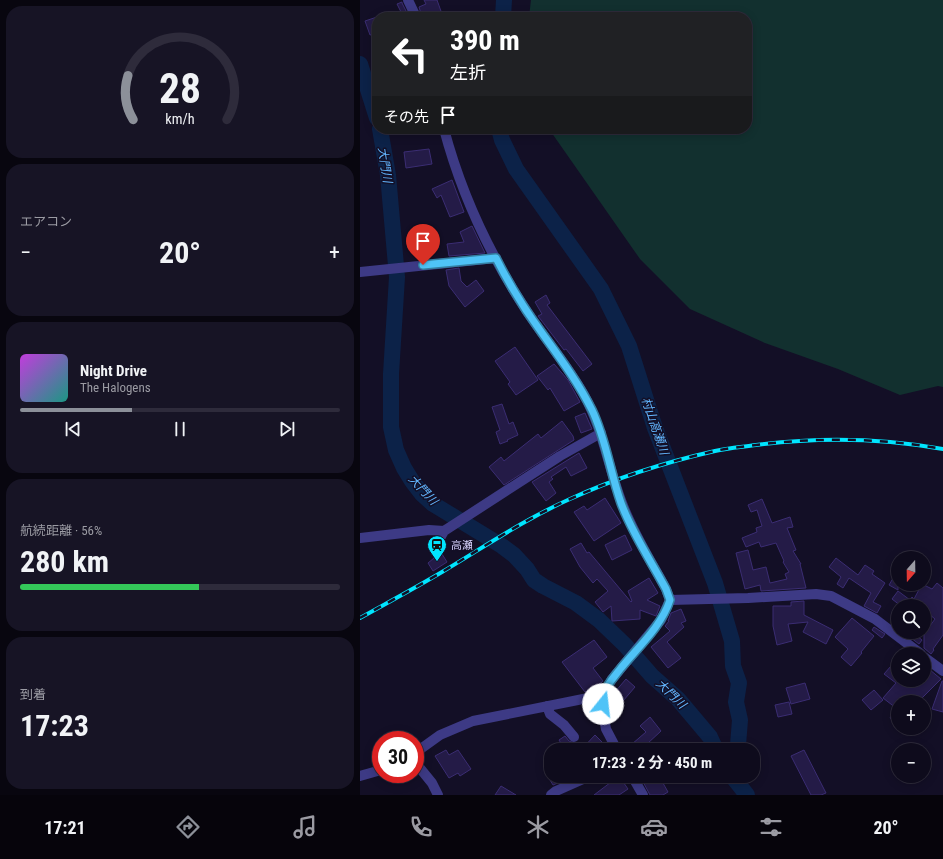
<!DOCTYPE html>
<html lang="ja">
<head>
<meta charset="utf-8">
<style>
  :root { --surface:#0e0b1c; --page:#171425; --text:#f1f3f6; --muted:#9b9ba3; --line:#2e2b3b; --accent:#8c9099 }
  body { margin:0; font-family:"Roboto Condensed","Noto Sans JP",sans-serif; background:var(--page); color:var(--text); height:100vh; display:flex; flex-direction:column; font-size:15px; white-space:nowrap }
  * { box-sizing:border-box; margin:0 }
  p { font-size:13px; color:var(--muted) }
  .icon { flex:none; width:22px; height:22px; fill:none; stroke:currentColor; stroke-width:2; stroke-linecap:round; stroke-linejoin:round }
  .map { position:relative; flex:1; overflow:hidden }
  .details { display:flex; flex-direction:column; gap:6px; padding:6px; background:#08060f; width:360px }
  .details>* { flex:none }
  .hud { position:absolute; left:12px; top:12px; width:380px; height:122px; border-radius:16px; box-shadow:0 2px 10px #0003,0 0 0 1px var(--line); background:#202124; color:#fff; overflow:hidden }
  .needle { width:26px; rotate:200deg }
  .controls { position:absolute; left:531px; top:551px; display:grid; gap:8px }
  .controls a { display:grid; place-items:center; width:40px; height:40px; border-radius:50%; background:var(--surface); box-shadow:0 2px 10px #0003,0 0 0 1px var(--line); font-size:20px }
  .speed { position:absolute; left:12px; top:731px; display:flex; gap:8px; font-size:20px; font-weight:700; text-align:center }
  .speed>* { display:grid; place-content:center; width:52px; height:52px; border-radius:50%; background:var(--surface); box-shadow:0 2px 10px #0003,0 0 0 1px var(--line); line-height:1 }
  .speed .limit { border:6px solid #d22; background:#fff; color:#111 }
  .pin { position:absolute; display:grid; place-items:center; width:34px; height:34px; color:#fff; margin:-41px -17px; border-radius:50% 50% 50% 0; rotate:-45deg; box-shadow:0 0 4px #0007 }
  .pin .icon { rotate:45deg }
  .me { position:absolute; width:44px; margin:-22px; rotate:16deg; stroke-linejoin:round; filter:drop-shadow(0 0 3px #0008) }
  .turn { display:flex; align-items:center; gap:14px; height:84px; padding:0 12px; font-size:18px }
  .turn .icon { width:52px; height:52px; stroke-width:2.5 }
  .turn b { display:block; font-size:28px; line-height:34px }
  .then { display:flex; align-items:center; height:38px; padding:0 12px; background:#0003; gap:8px; font-size:15px }
  .big { font-size:30px; font-weight:700; line-height:1.1 }
  .details .widget { flex:1; display:flex; flex-direction:column; justify-content:center; gap:6px; min-width:0; padding:0 14px; border-radius:16px; background:var(--page) }
  .details .dial { align-items:center; gap:0 }
  .dial svg { height:104px; overflow:visible; fill:none; stroke:var(--line); stroke-width:7; stroke-linecap:round; text-anchor:middle }
  .dial text { fill:var(--text); stroke:none }
  .song { display:flex; align-items:center; gap:12px }
  .cover { width:48px; height:48px; border-radius:6px; background:linear-gradient(135deg,hsl(290 70% 55%),hsl(170 70% 35%)) }
  .played { height:4px; border-radius:2px; background:linear-gradient(90deg,var(--accent) 35%,var(--line) 35%) }
  .keys { display:flex; justify-content:space-around; direction:ltr }
  .heat { display:flex; justify-content:space-between; align-items:center; font-size:22px; direction:ltr }
  .charge { height:6px; border-radius:3px; background:linear-gradient(90deg,#34c759 56%,var(--line) 0) }
  .trip { position:absolute; left:184px; top:743px; width:216px; height:40px; border-radius:16px; background:var(--surface); box-shadow:0 2px 10px #0003,0 0 0 1px var(--line); font-weight:700; line-height:40px; text-align:center }
  .tabs { display:flex; height:64px; justify-content:space-around; align-items:center; background:#06040b; color:var(--muted) }
  .tabs .icon { width:28px; height:28px }
  .tabs .current { color:var(--accent) }
  .tabs b { font-size:18px; color:var(--text) }
  main { display:flex; flex:1; min-height:0 }
  .map>svg:first-child { display:block }
  .green { fill:#12302f }
  .lines { fill:none; stroke-linecap:round; stroke-linejoin:round }
  .river { stroke:#0c2248; stroke-width:16 }
  .building { fill:#241b47; stroke:#3b2d73 }
  .minor { stroke:#3d3a85; stroke-width:10 }
  .rail-casing { stroke:#00e5ff; stroke-width:4 }
  .rail { stroke:#130f26; stroke-width:2.5; stroke-dasharray:8; stroke-linecap:butt }
  .route-casing { stroke:#337fa1; stroke-width:10 }
  .route { stroke:#4fc3f7; stroke-width:7 }
  .labels { text-anchor:middle; stroke-width:3; stroke-linejoin:round; paint-order:stroke }
  .poi-label { font-size:11px; fill:#d9d4ff; stroke:#130f26; text-anchor:start }
  .water-label { font-size:12px; font-style:italic; fill:#62b6ff; stroke:#130f26 }
</style>
</head>
<body>
<main>
<section class="details">
<div class="widget dial"><svg viewBox="0 0 100 80">
<path d="M14 69A42 42 0 1 1 86 69"/>
<path d="M14 69A42 42 0 0 1 10 35" stroke="#8c9099"/>
<text x="50" y="56" font-size="32" font-weight="700">28</text>
<text x="50" y="72" font-size="11">km/h</text>
</svg></div>
<div class="widget"><p>エアコン</p>
<div class="heat"><a>−</a><b class="big">20°</b><a>+</a></div>
</div>
<div class="widget">
<div class="song"><i class="cover"></i><div><b>Night Drive</b><p>The Halogens</p></div></div>
<div class="played"></div>
<div class="keys"><svg class="icon" aria-label="previous" viewBox="0 0 24 24"><path d="M18 5L8 12l10 7zM5 5v14"/></svg><svg class="icon" aria-label="pause" viewBox="0 0 24 24"><path d="M8 5v14M16 5v14"/></svg><svg class="icon" aria-label="next" viewBox="0 0 24 24"><path d="M6 5l10 7-10 7zM19 5v14"/></svg></div>
</div>
<div class="widget"><p>航続距離 · 56%</p><b class="big">280 km</b><div class="charge"></div></div>
<div class="widget"><p>到着</p><b class="big">17:23</b></div>
</section>
<div class="map">
<svg width="583" height="795" viewBox="0 0 583 795">
  <rect width="100%" height="100%" fill="#130f26"/>
  <path class="green" d="M 171,0 L 583,0 L 583,387 L 578,386 L 540,395 L 478,369 L 405,343 L 330,309 L 280,259 L 189,129 L 387,129 L 387,17 L 169,17 Z"/>
  <g class="lines">
    <path class="river" d="M 143,17 L 144,0
      M 0,64 L 17,118
      M 20,129 L 28,175 L 37,277 L 31,374 L 31,427 L 36,450 L 44,468 L 52,481 L 62,494 L 73,504 L 142,546 L 154,555 L 167,569 L 174,580 L 183,586 L 216,603 L 239,620 L 265,645 L 292,676 L 318,699 L 350,737 L 356,750
      M 139,129 L 142,140 L 156,169 L 241,289 L 269,346 L 295,428 L 355,583 L 372,641 L 373,666 L 379,683 L 376,702 L 380,720 L 378,745 L 379,750
      M 372,776 L 387,795"/>
  </g>
  <path class="building" d="M 64,0 L 77,0 L 82,14 L 75,17 L 62,17 L 59,7 L 66,4 Z
    M 42,2 L 42,3 L 49,17 L 35,17 L 42,14 L 37,4 Z
    M 17,17 L 17,33 L 10,35 L 5,21 Z
    M 69,149 L 72,164 L 46,168 L 44,152 Z
    M 92,180 L 104,212 L 90,217 L 81,195 L 77,198 L 72,189 Z
    M 112,226 L 125,253 L 89,256 L 87,244 L 104,242 L 100,232 Z
    M 99,268 L 101,281 L 107,287 L 116,280 L 124,291 L 105,307 L 89,286 L 86,270 Z
    M 186,295 L 190,303 L 187,305 L 232,364 L 223,371 L 206,349 L 204,350 L 178,316 L 182,314 L 175,302 Z
    M 155,347 L 178,380 L 156,395 L 148,384 L 150,382 L 135,361 Z
    M 194,364 L 208,380 L 220,402 L 204,411 L 190,388 L 188,390 L 177,376 Z
    M 142,404 L 149,424 L 153,422 L 158,435 L 147,440 L 148,441 L 140,444 L 136,432 L 140,430 L 132,407 Z
    M 225,413 L 232,429 L 221,433 L 215,417 Z
    M 202,421 L 213,436 L 214,440 L 144,485 L 129,467 L 141,457 L 144,461 L 178,434 L 181,438 Z
    M 219,453 L 227,468 L 211,476 L 206,467 L 191,477 L 193,479 L 189,482 L 196,493 L 186,501 L 172,482 Z
    M 245,498 L 261,523 L 234,541 L 214,512 L 224,506 L 227,510 Z
    M 402,499 L 412,523 L 430,517 L 433,527 L 427,528 L 436,550 L 433,551 L 441,564 L 440,564 L 446,588 L 401,591 L 400,585 L 385,589 L 376,553 L 388,550 L 393,570 L 406,567 L 410,583 L 427,579 L 425,574 L 429,572 L 423,562 L 424,561 L 416,543 L 401,547 L 399,542 L 386,547 L 382,538 L 397,532 L 396,528 L 402,526 L 397,510 L 391,512 L 388,505 Z
    M 265,535 L 272,550 L 252,560 L 245,545 Z
    M 221,543 L 227,553 L 229,552 L 271,602 L 272,601 L 268,591 L 289,578 L 298,593 L 287,600 L 300,606 L 296,616 L 280,610 L 280,619 L 252,621 L 251,606 L 243,612 L 235,602 L 248,591 L 237,579 L 233,583 L 220,567 L 210,549 Z
    M 82,554 L 87,562 L 73,571 L 68,563 L 74,558 L 79,558 Z
    M 476,558 L 498,575 L 505,565 L 514,571 L 512,574 L 525,583 L 513,602 L 521,606 L 517,613 L 504,606 L 511,593 L 489,578 L 483,588 L 477,584 L 481,577 L 469,567 Z
    M 538,570 L 538,590 L 529,585 Z
    M 577,583 L 583,588 L 583,635 L 573,649 L 574,650 L 571,654 L 564,648 L 564,634 L 575,619 L 564,610 L 564,606 L 541,606 L 532,599 L 538,591 L 550,600 L 552,597 L 554,599 L 562,584 L 572,589 Z
    M 444,601 L 444,615 L 473,630 L 466,644 L 443,632 L 448,622 L 428,624 L 432,641 L 417,645 L 413,626 L 413,606 L 431,606 L 431,602 Z
    M 321,609 L 326,621 L 321,623 L 324,627 L 307,642 L 321,658 L 308,668 L 291,647 L 310,631 L 305,626 L 309,621 L 308,621 L 311,613 Z
    M 492,618 L 514,636 L 501,652 L 502,653 L 491,666 L 481,657 L 488,649 L 475,637 Z
    M 514,627 L 525,634 L 522,638 L 512,630 Z
    M 550,632 L 552,632 L 562,640 L 559,644 L 547,635 Z
    M 234,640 L 247,657 L 233,668 L 243,681 L 231,691 L 225,692 L 202,662 Z
    M 538,658 L 538,681 L 539,680 L 564,680 L 564,665 L 581,679 L 558,702 L 538,702 L 538,723 L 530,718 L 536,708 L 523,698 L 536,683 L 524,674 Z
    M 266,679 L 275,687 L 263,701 L 254,693 Z
    M 582,681 L 583,681 L 583,712 L 572,709 Z
    M 445,683 L 450,699 L 431,704 L 426,688 Z
    M 514,690 L 523,700 L 511,710 L 502,700 Z
    M 429,702 L 432,714 L 418,717 L 415,705 Z
    M 290,717 L 301,731 L 287,744 L 293,750 L 265,750 L 286,732 L 280,726 Z
    M 235,735 L 250,750 L 221,750 Z
    M 205,736 L 209,741 L 214,743 L 218,750 L 205,750 L 199,740 Z
    M 86,750 L 89,755 L 98,750 L 111,769 L 100,776 L 98,773 L 89,778 L 75,756 Z
    M 444,750 L 466,793 L 461,795 L 451,795 L 431,756 Z
    M 200,776 L 214,776 L 193,785 L 190,780 Z
    M 259,776 L 268,789 L 259,795 L 234,795 Z
    M 280,776 L 299,776 L 308,792 L 303,795 L 290,795 Z
    M 141,786 L 156,795 L 135,795 Z"/>
  <g class="lines">
    <path class="minor" d="M 48,0 L 56,17
      M 84,129 C 101,193 131,257 168,313 C 186,340 208,366 224,395 C 243,429 248,467 262,503 C 273,533 291,561 306,589 L 310,600 L 301,620 L 252,679 L 243,695 L 243,713 L 246,729 L 257,750
      M 0,272 L 136,258
      M 0,538 L 69,530 L 84,531
      M 76,552 L 74,549 L 84,531 L 200,456 L 241,433
      M 310,600 L 388,598 L 456,594 L 471,596 L 515,619 L 561,654
      M 564,657 L 583,671
      M 187,706 L 190,714 L 204,725 L 214,737
      M 55,753 L 80,735 L 113,721 L 243,695
      M 55,762 L 72,783 L 78,795
      M 0,776 L 21,770
      M 272,776 L 283,795
      M 191,795 L 196,791 L 230,776"/>
    <g class="rail-casing">
      <path id="rail" d="M 0,618 C 27,603 55,588 82,572 C 124,547 165,519 210,499 C 256,478 306,462 355,451 C 368,448 382,447 396,445 C 458,437 521,438 583,449"/>
    </g>
    <use href="#rail" class="rail"/>
  </g>
  <g class="lines">
    <g class="route-casing">
      <path id="route" d="M 63,265 L 136,258 C 149,284 165,310 182,333 C 200,358 218,382 232,410 C 246,439 250,472 261,503 C 272,533 291,561 306,589 L 310,600 C 301,627 278,647 261,668 C 255,676 246,685 243,695 C 242,697 243,701 243,704"/>
    </g>
    <use href="#route" class="route"/>
  </g>
  <defs>
    <g id="station-pin" transform="scale(1)"><path d="M0 17L-7.5 6A9.5 9.5 0 1 1 7.5 6Z" fill="#00e5ff" stroke="#130f26"/><path d="M-3-6H3Q5-6 5-4V2Q5 4 3 4L4.5 6H3L1.5 4h-3L-3 6H-4.5L-3 4Q-5 4-5 2V-4Q-5-6-3-6ZM-3.5-4v3h7v-3ZM-3.5 1v1.5H-2V1ZM2 1v1.5H3.5V1Z" fill="#111"/></g>
  </defs>
  <g fill-rule="evenodd">
    <use href="#station-pin" x="77" y="545"/>
  </g>
  <g class="labels">
    <g class="poi-label">
      <text x="91" y="549">高瀬</text>
    </g>
    <g class="water-label">
      <text transform="translate(25 165) rotate(81)" y="4">大門川</text>
      <text transform="translate(295 426) rotate(71)" y="4">村山高瀬川</text>
      <text transform="translate(63 490) rotate(47)" y="4">大門川</text>
      <text transform="translate(311 694) rotate(44)" y="4">大門川</text>
    </g>
  </g>
</svg>
<div class="controls">
<a><svg class="needle" viewBox="-14 -14 28 28"><path d="M0-13l5 13h-10z" fill="#e53935"/><path d="M0 13l5-13h-10z" fill="#9b9ba3"/></svg></a>
<a><svg class="icon" aria-label="search" viewBox="0 0 24 24"><circle cx="10" cy="10" r="6"/><path d="M15 15l6 6"/></svg></a>
<a><svg class="icon" aria-label="layers" viewBox="0 0 24 24"><path d="M12 4l9 5-9 5-9-5zM3 14l9 5 9-5"/></svg></a>
<a>+</a>
<a>−</a>
</div>
<div class="speed"><div class="limit">30</div></div>
<div class="pin" style="left:63px;top:265px;background:#d93025"><svg class="icon" aria-label="arrive" viewBox="0 0 24 24"><path d="M6 21V4h12l-3 4 3 4H6"/></svg></div>
<svg class="me" style="left:243px;top:704px" viewBox="-20 -20 40 40"><circle r="19" fill="#fff"/><path d="M0-13L10 11 0 6-10 11z" fill="#4fc3f7"/></svg>
<div class="trip">17:23 · 2 分 · 450 m</div>
<div class="hud">
<div class="turn"><svg class="icon" aria-label="left" viewBox="0 0 24 24"><path d="M17 20v-9H6M10 6l-5 5 5 5"/></svg><div><b>390 m</b>左折</div></div>
<div class="then">その先<svg class="icon" aria-label="arrive" viewBox="0 0 24 24"><path d="M6 21V4h12l-3 4 3 4H6"/></svg></div>
</div>
</div>
</main>
<nav class="tabs">
<b>17:21</b>
<svg class="icon current" aria-label="directions" viewBox="0 0 24 24"><path d="M12 3l9 9-9 9-9-9zM9 14v-3h6M13 9l2 2-2 2"/></svg>
<svg class="icon" aria-label="music" viewBox="0 0 24 24"><path d="M9 18V5l10-2v13"/><circle cx="6" cy="18" r="3"/><circle cx="16" cy="16" r="3"/></svg>
<svg class="icon" aria-label="phone" viewBox="0 0 24 24"><path d="M5 4h4l2 5-3 2q2 4 5 5l2-3 5 2v4C11 20 4 13 5 4z"/></svg>
<svg class="icon" aria-label="climate" viewBox="0 0 24 24"><path d="M12 3v18M4 7l16 10M4 17L20 7"/></svg>
<svg class="icon" aria-label="car" viewBox="0 0 24 24"><path d="M5 17H2v-5l4-1 3-4h7l3 4 3 1v5h-3M9 17h6M6 11h13"/><circle cx="7" cy="17" r="2"/><circle cx="17" cy="17" r="2"/></svg>
<svg class="icon" aria-label="filters" viewBox="0 0 24 24"><path d="M4 7h16M4 17h16"/><circle cx="9" cy="7" r="2"/><circle cx="15" cy="17" r="2"/></svg>
<b>20°</b>
</nav>
</body>
</html>
